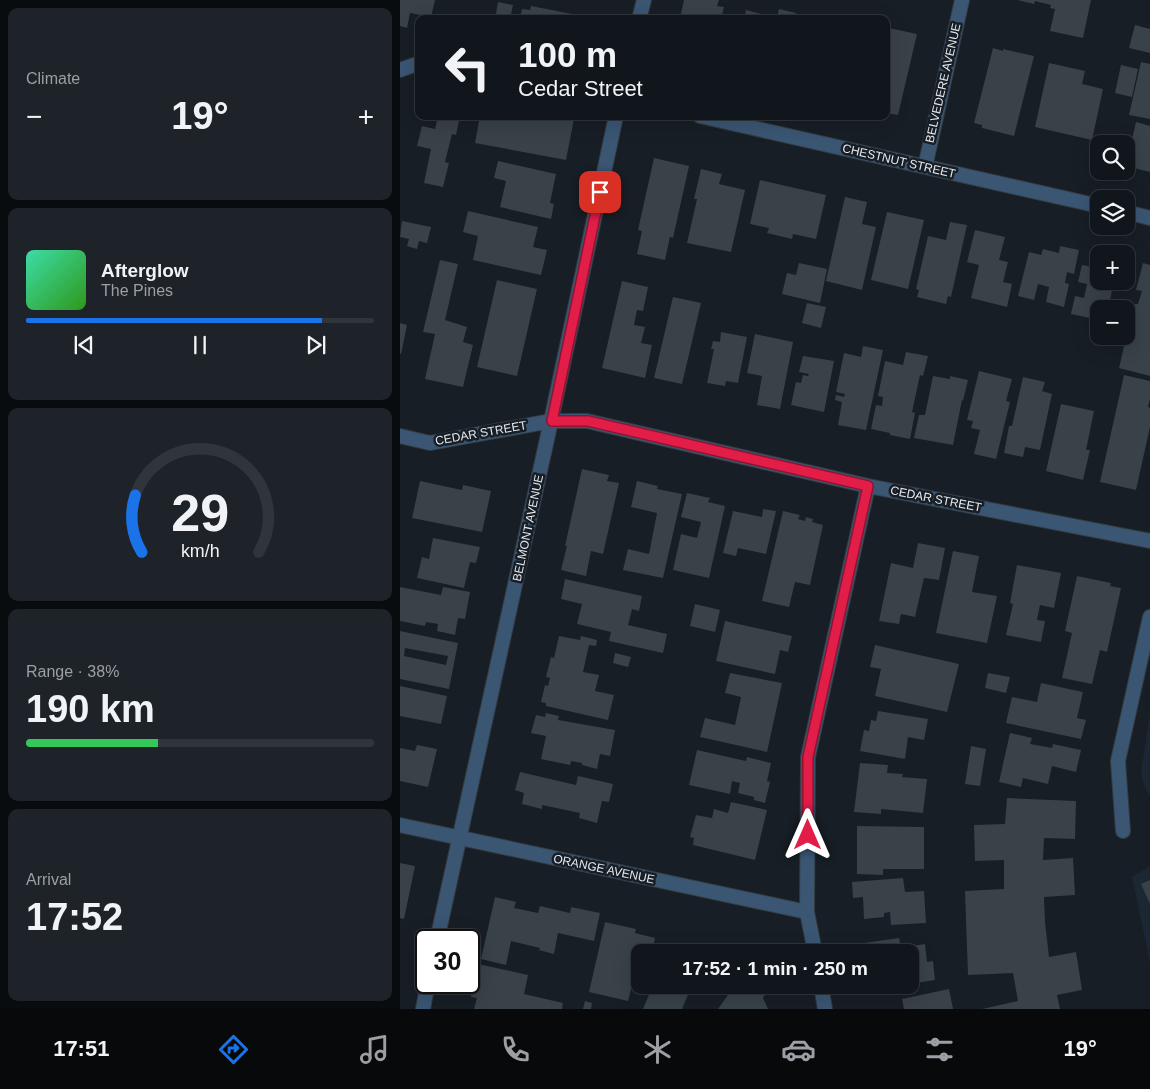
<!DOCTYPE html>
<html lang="en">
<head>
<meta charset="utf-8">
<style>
  :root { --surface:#11161c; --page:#1e2329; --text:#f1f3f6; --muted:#9c9fa3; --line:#30353b; --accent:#1a73e8 }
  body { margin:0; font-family:Helvetica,sans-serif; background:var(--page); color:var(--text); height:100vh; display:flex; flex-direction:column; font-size:19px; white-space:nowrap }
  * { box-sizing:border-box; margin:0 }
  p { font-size:16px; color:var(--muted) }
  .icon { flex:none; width:28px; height:28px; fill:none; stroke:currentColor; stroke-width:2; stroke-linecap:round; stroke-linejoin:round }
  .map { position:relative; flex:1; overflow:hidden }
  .panel { display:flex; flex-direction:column; gap:8px; padding:8px; background:#090c0f; width:400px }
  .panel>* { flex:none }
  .banner { position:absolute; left:15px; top:15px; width:475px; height:105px; border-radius:10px; box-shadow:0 5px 20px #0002,0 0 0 1px var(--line); background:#11161c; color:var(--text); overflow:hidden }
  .tools { position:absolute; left:690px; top:135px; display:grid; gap:10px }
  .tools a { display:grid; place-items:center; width:45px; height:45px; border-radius:10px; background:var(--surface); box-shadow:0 5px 20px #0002,0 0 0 1px var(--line); font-size:25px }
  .speed { position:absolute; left:15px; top:929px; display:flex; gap:10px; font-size:25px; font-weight:700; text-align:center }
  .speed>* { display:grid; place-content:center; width:65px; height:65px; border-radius:50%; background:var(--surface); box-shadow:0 5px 20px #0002,0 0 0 1px var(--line); line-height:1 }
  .speed .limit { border:2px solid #111; border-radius:8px; background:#fff; color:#111 }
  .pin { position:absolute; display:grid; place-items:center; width:42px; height:42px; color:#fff; margin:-21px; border-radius:10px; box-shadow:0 2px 8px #0006 }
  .me { position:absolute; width:55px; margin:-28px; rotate:0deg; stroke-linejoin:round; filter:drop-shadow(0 0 4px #0008) }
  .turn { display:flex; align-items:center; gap:18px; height:105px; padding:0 20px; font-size:22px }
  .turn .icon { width:65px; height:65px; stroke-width:2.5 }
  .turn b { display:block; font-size:35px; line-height:42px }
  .big { font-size:38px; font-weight:700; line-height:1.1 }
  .panel .widget { flex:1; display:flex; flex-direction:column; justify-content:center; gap:8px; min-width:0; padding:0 18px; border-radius:10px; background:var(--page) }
  .panel .dial { align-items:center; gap:0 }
  .dial svg { height:130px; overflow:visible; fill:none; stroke:var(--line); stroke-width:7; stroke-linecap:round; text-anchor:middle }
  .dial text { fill:var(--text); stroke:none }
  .song { display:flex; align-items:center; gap:15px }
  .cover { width:60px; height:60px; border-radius:8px; background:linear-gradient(135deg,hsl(160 70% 55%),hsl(110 70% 35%)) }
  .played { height:5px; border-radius:2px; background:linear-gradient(90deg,var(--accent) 85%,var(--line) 85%) }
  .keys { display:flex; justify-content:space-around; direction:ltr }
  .heat { display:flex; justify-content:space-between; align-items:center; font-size:28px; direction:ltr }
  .charge { height:8px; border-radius:4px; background:linear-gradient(90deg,#34c759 38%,var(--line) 0) }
  .trip { position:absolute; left:231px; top:944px; width:288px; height:50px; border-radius:10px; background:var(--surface); box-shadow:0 5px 20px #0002,0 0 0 1px var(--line); font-weight:700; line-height:50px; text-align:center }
  .tab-bar { display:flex; height:80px; justify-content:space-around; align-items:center; background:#07090b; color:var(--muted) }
  .tab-bar .icon { width:35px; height:35px }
  .tab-bar .selected { color:var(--accent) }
  .tab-bar b { font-size:22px; color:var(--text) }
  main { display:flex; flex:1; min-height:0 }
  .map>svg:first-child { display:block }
  .built { fill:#1b2732 }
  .building { fill:#394149; fill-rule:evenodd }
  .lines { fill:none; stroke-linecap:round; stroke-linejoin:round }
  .minor-casing { stroke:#343b41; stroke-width:16 }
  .minor { stroke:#3a5673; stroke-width:14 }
  .route-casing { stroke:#92132f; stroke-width:12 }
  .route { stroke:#e11d48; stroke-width:9 }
  .labels { text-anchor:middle; stroke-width:5; stroke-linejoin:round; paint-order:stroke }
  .street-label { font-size:12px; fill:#e5eaef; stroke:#171e25 }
</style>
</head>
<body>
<main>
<section class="panel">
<div class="widget"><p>Climate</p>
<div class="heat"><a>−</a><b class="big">19°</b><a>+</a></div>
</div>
<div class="widget">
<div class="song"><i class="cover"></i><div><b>Afterglow</b><p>The Pines</p></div></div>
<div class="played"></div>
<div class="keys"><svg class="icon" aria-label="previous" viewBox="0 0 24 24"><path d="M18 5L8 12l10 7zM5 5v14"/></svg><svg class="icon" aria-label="pause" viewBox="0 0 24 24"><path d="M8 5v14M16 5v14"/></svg><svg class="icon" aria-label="next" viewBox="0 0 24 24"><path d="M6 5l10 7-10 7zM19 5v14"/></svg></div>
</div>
<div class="widget dial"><svg viewBox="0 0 100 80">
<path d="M14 69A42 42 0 1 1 86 69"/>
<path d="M14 69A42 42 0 0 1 10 34" stroke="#1a73e8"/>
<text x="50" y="56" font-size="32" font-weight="700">29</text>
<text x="50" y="72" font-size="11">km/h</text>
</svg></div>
<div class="widget"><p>Range · 38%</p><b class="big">190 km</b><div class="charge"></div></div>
<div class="widget"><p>Arrival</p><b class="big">17:52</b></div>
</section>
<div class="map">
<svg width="750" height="1009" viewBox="0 0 750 1009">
  <rect width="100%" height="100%" fill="#171e25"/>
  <path class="built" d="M 750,713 L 750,796 L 745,788 L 741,773 Z
    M 750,866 L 750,962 L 732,877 Z"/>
  <path class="building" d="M 0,0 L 35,0 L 31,17 L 10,13 L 7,28 L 0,26 Z
    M 284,0 L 319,0 L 317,6 L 324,7 L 321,19 L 280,19 Z
    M 617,0 L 691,0 L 683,38 L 650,31 L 655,9 L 650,8 L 651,5 L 635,1 L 634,4 Z
    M 98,2 L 113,5 L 110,19 L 95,19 Z
    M 131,6 L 193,18 L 192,19 L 120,19 L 122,9 L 130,10 Z
    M 379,9 L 396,13 L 395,19 L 344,19 L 346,10 L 377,18 Z
    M 735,25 L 750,29 L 750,53 L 729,48 Z
    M 489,28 L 517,34 L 498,115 L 486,113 L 486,39 Z
    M 593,48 L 603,51 L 603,49 L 634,56 L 614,136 L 582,128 L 582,125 L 574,123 Z
    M 741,62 L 750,64 L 750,119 L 729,115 Z
    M 649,63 L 685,71 L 682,84 L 703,89 L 692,140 L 635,127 Z
    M 721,65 L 738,69 L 732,97 L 715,93 Z
    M 38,116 L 60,116 L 56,135 L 52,134 L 45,162 L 49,163 L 43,187 L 24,183 L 31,149 L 17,146 L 22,126 L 35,129 Z
    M 80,116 L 161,116 L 174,119 L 166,160 L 75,143 Z
    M 736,122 L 750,126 L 750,172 L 726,166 Z
    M 254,158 L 289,166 L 273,238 L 270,237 L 265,260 L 237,254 L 242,231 L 238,230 Z
    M 98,161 L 156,174 L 150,203 L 154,204 L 151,219 L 100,207 L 106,181 L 94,178 Z
    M 301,169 L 322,174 L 319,184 L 345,190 L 331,252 L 287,243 L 297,199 L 294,199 Z
    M 360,180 L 426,195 L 416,239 L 393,234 L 392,239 L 367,233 L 369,228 L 350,224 Z
    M 445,197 L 467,202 L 462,224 L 476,227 L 462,290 L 426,281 Z
    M 68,211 L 138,227 L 133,247 L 147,250 L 141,275 L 73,260 L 78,236 L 63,232 Z
    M 487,212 L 524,220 L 508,289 L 471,280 Z
    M 2,221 L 31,227 L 27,243 L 19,241 L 17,249 L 7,246 L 9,239 L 0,237 Z
    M 550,222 L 567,225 L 551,297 L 548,296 L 546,304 L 517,297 L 519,290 L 516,289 L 528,236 L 546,240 Z
    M 575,230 L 605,237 L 599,260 L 608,262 L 603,282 L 612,284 L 607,307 L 571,298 L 579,265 L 567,262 Z
    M 660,246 L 679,250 L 674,274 L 667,272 L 665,283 L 669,284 L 664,307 L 646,302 L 649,287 L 638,284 L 634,300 L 618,296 L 629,252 L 641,255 L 643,249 L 659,253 Z
    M 40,260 L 58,264 L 45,320 L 67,327 L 63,342 L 73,345 L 63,387 L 25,379 L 35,334 L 23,332 Z
    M 399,263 L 427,269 L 420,303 L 382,294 L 387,273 L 396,275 Z
    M 743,263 L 750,265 L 750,376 L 719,368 L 725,342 L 729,343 L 735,317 L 732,317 L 735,304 L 738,304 L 742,291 L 736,290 Z
    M 682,265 L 699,268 L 699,281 L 714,281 L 708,309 L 699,309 L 699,320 L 671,314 L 675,296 L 684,298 L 687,284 L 678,282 Z
    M 97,280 L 137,289 L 117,376 L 77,367 Z
    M 222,281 L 248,287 L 243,311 L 237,310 L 234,325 L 245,327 L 241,343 L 252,345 L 245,378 L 202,368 Z
    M 273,297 L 301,303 L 282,384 L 254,378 Z
    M 407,303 L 426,307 L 421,328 L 402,323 Z
    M 0,323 L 7,325 L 1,354 L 0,354 Z
    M 321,332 L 347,337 L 338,383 L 326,381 L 325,386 L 307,383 L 314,349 L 311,349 L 313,341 L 320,342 Z
    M 355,334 L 393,342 L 380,409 L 357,405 L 362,376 L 347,373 Z
    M 463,346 L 483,350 L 466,430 L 438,425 L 442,402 L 435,400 L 436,395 L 444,397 L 445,394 L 436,392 L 444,353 L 461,357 Z
    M 506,352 L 528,356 L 523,376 L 520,375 L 512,412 L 515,413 L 510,439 L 490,435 L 490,433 L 471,429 L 476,405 L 482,406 L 483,397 L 478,396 L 485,361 L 503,365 Z
    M 403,356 L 434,361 L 424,412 L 391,405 L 396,382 L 401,383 L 403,375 L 408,376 L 409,374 L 399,372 Z
    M 579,371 L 612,379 L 606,401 L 610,402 L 596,459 L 574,454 L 580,430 L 571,428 L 573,421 L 567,420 Z
    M 724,375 L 750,381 L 750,399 L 748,407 L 750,408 L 750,427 L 736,490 L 700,482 Z
    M 533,376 L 550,379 L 550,376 L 568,380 L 563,401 L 562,400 L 553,445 L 514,438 L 519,415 L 525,415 Z
    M 623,377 L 645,382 L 642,391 L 652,394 L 640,450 L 625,447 L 623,457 L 604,453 L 609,426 L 612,426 Z
    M 661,404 L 694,411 L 686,450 L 690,450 L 683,480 L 646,471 Z
    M 182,469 L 209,475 L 207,481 L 219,483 L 203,554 L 191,551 L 186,576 L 161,570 L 167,546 L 165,546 Z
    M 20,481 L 62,490 L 63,485 L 91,491 L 82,532 L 12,518 Z
    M 237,481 L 258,486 L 257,489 L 282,494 L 263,578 L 223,570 L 228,549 L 249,554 L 257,513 L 231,507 Z
    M 287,493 L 310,498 L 308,502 L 325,506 L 309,578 L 273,570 L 281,534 L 297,538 L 301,522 L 281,517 Z
    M 363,509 L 376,511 L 366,554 L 338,548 L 336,556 L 323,553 L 333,511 L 362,517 Z
    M 383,511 L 400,515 L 398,519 L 405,521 L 406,517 L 413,519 L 412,522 L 423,525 L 410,585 L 395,582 L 389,607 L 362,601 Z
    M 33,538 L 80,547 L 76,563 L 70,562 L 64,588 L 17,578 L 22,557 L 29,559 Z
    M 518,543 L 545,548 L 539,580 L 524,578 L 515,617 L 501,614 L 499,624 L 479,621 L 491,563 L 513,568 Z
    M 553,551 L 579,556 L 572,592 L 597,596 L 587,643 L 536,633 Z
    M 617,565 L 661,573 L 654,608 L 640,605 L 637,620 L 645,621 L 641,642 L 606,635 L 613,604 L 610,603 Z
    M 677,576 L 711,583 L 710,586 L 721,588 L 707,652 L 700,650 L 692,684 L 662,678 L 672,633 L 665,631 Z
    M 165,579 L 242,596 L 239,611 L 232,609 L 228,625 L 267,634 L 263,653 L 209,641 L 211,632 L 177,624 L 182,604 L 161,599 Z
    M 0,587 L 41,595 L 43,587 L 70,592 L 65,619 L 58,618 L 55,635 L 37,631 L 38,624 L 26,622 L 25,626 L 0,621 Z
    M 295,604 L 320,610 L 315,632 L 290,626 Z
    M 325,621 L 392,636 L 388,652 L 380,650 L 375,674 L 316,661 Z
    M 0,631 L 58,643 L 49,689 L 0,679 ZM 5,648 L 48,656 L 46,665 L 4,656 Z
    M 159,636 L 180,640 L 181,636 L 197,640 L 196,646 L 189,645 L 183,672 L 199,675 L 195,691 L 214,695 L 208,720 L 146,706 L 146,703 L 141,702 L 145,685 L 148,686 L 150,678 L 146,677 L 151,657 L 154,658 Z
    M 475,645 L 559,664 L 547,712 L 475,696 L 481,669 L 470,667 Z
    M 215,653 L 231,657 L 228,667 L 213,663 Z
    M 330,673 L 382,683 L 367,752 L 300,737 L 305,718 L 335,725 L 341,697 L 325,693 Z
    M 588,673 L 610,677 L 606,693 L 585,688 Z
    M 641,683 L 683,692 L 677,718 L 686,720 L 681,739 L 606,723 L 612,697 L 637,702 Z
    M 0,686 L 47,696 L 41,724 L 0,716 Z
    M 478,711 L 528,719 L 524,740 L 508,737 L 505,759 L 460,751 L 464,730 L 469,731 L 471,720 L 476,721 Z
    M 146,713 L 159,716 L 158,720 L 215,730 L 210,756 L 200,754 L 197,769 L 182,765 L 182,763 L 171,761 L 170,765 L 141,759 L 146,736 L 131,733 L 136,715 L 145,717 Z
    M 610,733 L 632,738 L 630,744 L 652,748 L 653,744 L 681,750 L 676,772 L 652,766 L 648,784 L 623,778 L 621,787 L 599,782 Z
    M 17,745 L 37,749 L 28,787 L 0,781 L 0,748 L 15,751 Z
    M 571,746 L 586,749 L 580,786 L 565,784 Z
    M 297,750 L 346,761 L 347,757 L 371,763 L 367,781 L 370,782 L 365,803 L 354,800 L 354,797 L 338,793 L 340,783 L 332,781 L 330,794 L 289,785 Z
    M 460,763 L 488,765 L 487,773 L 503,774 L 502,777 L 527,779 L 523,813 L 481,809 L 481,814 L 454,812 Z
    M 120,772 L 176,785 L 178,776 L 213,784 L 209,802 L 202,801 L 197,823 L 179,818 L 180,813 L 142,805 L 142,809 L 122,804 L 124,793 L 115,790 Z
    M 607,798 L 676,801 L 675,839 L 644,838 L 643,860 L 673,858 L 675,895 L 644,897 L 645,922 L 649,957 L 676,952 L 682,990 L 657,995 L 660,1009 L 582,1009 L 618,1001 L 613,973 L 568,975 L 565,891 L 604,889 L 604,860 L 575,861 L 574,825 L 605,824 Z
    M 331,802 L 367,810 L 355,860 L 293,845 L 294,838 L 290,837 L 296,815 L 312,818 L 314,809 L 328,813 Z
    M 457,826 L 524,827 L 524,869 L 483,869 L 483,875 L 457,874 Z
    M 0,863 L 15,866 L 4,919 L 0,918 Z
    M 503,878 L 505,892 L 524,891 L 526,923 L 491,925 L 490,912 L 484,913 L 484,917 L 464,919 L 463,897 L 453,898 L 452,882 Z
    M 750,880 L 750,904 L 741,884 Z
    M 95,897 L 116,902 L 114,908 L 138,913 L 140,906 L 170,913 L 171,907 L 200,913 L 194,941 L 158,933 L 154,954 L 139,950 L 140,948 L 111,941 L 106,965 L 81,959 Z
    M 205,922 L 236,929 L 235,933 L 255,938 L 252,952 L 240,952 L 240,985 L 244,985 L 244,987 L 232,985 L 228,1001 L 189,992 Z
    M 499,938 L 501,948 L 525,944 L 527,962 L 533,961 L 535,980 L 510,984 L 510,952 L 458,952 L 457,944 Z
    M 269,947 L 283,952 L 267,952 Z
    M 78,964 L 128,975 L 124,994 L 163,1003 L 162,1009 L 74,1009 L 77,998 L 71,997 Z
    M 253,985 L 292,985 L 282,1009 L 243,1009 Z
    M 335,985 L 371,985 L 363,998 L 368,1009 L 318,1009 Z
    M 463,985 L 490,985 L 491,987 L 464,991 Z
    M 549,989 L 553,1009 L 504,1009 L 502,999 Z
    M 185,1001 L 192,1003 L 191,1009 L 183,1009 Z"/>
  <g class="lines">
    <g class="minor-casing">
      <path id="minor" d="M 239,19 L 244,0
        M 0,70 L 14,65 L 19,65
        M 300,116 L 699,206
        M 525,167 L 562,0
        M 726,212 L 750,218
        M 0,436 L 30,443 L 151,421 L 187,421 L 468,486 L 750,541
        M 0,825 L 407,912
        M 723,831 L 718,761 L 750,617
        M 37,940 L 151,421 L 216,116
        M 415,952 L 407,912 L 408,757 L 468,486
        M 421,985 L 425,1009
        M 23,1009 L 28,982"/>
    </g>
    <use href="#minor" class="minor"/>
  </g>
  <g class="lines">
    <g class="route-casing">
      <path id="route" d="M 200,192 L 152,421 L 188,421 L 468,486 L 408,757 L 408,835"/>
    </g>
    <use href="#route" class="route"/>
  </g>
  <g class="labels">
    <g class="street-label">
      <text transform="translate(543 83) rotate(-77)" y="4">BELVEDERE AVENUE</text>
      <text transform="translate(499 161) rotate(13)" y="4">CHESTNUT STREET</text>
      <text transform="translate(81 433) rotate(-10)" y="4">CEDAR STREET</text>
      <text transform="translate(536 499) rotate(11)" y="4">CEDAR STREET</text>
      <text transform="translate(128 528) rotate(-78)" y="4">BELMONT AVENUE</text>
      <text transform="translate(204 869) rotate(12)" y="4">ORANGE AVENUE</text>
    </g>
  </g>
</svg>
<div class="tools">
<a><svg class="icon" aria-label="search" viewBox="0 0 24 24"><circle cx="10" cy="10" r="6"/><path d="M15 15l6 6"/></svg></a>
<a><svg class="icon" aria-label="layers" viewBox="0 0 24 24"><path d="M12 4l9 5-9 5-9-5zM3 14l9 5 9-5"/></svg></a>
<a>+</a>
<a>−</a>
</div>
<div class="speed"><div class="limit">30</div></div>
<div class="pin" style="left:200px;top:192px;background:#d93025"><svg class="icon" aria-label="arrive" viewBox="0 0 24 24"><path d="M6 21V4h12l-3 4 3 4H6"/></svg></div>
<svg class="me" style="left:408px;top:835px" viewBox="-20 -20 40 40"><path d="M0-17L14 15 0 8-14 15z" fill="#e11d48" stroke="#fff" stroke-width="4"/></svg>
<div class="trip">17:52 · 1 min · 250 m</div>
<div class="banner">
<div class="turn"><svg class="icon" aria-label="left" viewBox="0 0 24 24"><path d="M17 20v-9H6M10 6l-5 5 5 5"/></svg><div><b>100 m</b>Cedar Street</div></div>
</div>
</div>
</main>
<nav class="tab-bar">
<b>17:51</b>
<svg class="icon selected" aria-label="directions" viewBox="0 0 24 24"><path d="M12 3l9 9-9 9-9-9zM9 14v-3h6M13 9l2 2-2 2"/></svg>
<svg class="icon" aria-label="music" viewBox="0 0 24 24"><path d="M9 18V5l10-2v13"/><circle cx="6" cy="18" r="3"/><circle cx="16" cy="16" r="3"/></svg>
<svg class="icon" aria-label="phone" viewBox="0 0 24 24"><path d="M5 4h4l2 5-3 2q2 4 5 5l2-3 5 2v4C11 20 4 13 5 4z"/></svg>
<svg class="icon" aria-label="climate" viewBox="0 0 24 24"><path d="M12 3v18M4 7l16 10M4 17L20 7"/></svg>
<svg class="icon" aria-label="car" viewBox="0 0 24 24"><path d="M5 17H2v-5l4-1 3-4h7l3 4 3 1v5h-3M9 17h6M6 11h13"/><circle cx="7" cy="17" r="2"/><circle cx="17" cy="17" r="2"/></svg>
<svg class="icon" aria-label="filters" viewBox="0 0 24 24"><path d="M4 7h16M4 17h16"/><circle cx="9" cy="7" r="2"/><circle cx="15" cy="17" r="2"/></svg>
<b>19°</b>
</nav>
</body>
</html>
